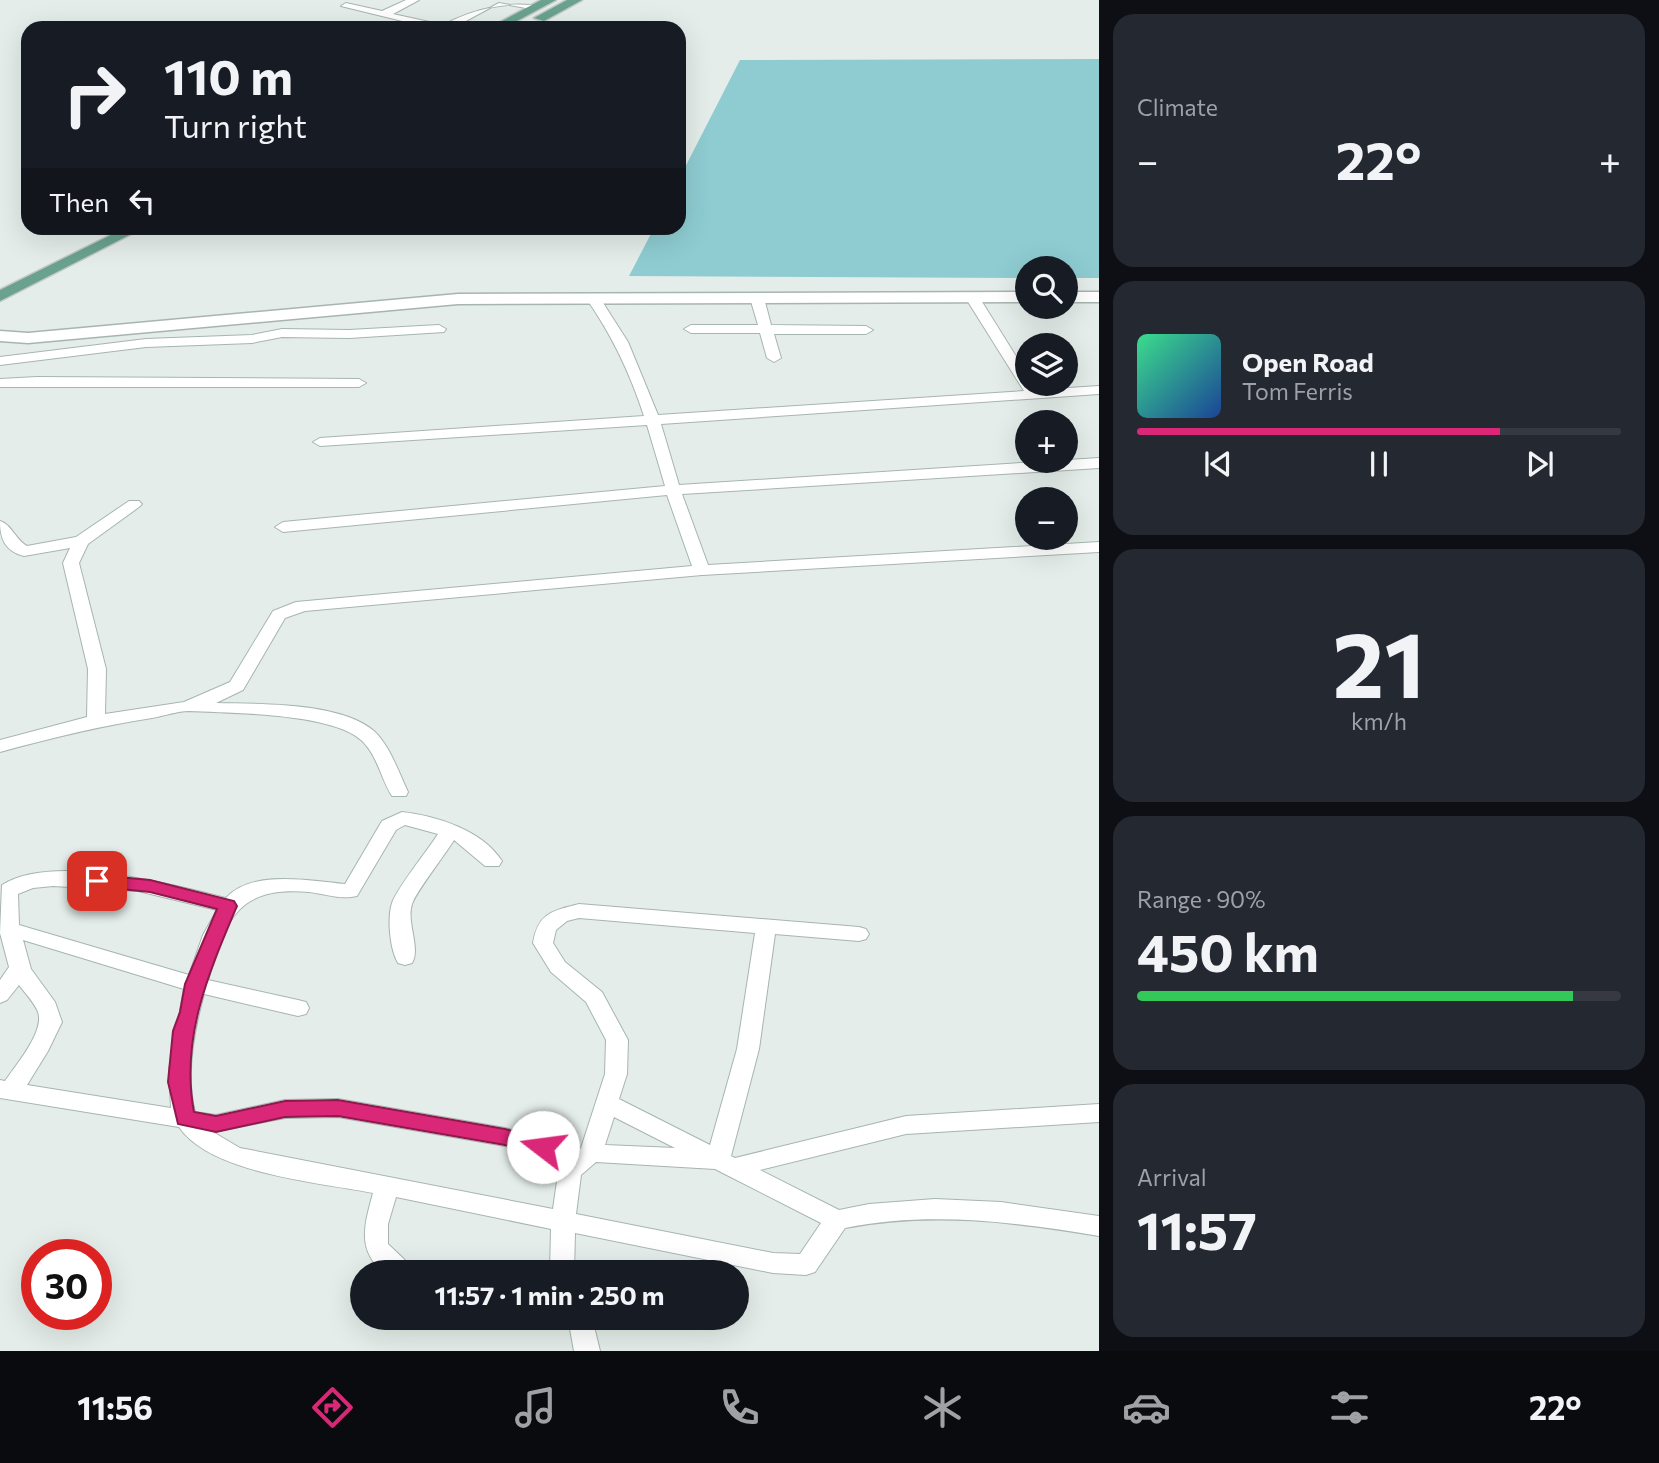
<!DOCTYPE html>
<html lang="en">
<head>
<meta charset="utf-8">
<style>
  :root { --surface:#171b24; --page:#242831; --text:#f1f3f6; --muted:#9ea1a6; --line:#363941; --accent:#db2777 }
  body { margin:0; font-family:Commissioner,sans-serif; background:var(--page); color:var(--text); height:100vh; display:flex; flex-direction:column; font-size:26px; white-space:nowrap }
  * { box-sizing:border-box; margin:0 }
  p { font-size:23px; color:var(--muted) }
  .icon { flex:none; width:38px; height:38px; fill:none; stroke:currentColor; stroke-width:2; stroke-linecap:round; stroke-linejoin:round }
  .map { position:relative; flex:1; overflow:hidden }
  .drawer { display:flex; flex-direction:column; gap:14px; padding:14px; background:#0d0f14; width:560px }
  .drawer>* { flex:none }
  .guide { position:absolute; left:21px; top:21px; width:665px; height:214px; border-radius:21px; box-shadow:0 7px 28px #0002; background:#171b24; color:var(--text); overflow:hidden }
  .buttons { position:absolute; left:1015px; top:256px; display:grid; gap:14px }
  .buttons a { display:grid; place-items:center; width:63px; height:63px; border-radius:50%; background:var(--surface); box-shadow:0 7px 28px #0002; font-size:35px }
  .speed { position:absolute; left:21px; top:1239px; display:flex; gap:14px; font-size:35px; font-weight:700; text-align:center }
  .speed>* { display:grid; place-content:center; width:91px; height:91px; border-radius:50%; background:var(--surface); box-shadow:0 7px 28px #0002; line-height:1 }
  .speed .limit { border:10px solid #d22; background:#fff; color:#111 }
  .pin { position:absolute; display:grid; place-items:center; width:60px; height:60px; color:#fff; margin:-30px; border-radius:14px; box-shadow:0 4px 10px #0006 }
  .me { position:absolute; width:77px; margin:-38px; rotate:285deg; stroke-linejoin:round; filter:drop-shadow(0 0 5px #0008) }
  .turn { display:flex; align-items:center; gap:24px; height:147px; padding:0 28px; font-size:32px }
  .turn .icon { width:91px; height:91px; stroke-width:2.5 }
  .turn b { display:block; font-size:49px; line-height:60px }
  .then { display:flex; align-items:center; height:66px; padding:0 28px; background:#0003; gap:14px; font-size:26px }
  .big { font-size:52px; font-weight:700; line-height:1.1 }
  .drawer .tile { flex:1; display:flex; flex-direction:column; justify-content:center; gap:10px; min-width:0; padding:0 24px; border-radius:21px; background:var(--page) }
  .drawer .dial { align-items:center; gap:0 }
  .dial b { font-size:91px; line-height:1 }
  .song { display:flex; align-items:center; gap:21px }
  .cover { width:84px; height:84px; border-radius:10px; background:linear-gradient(135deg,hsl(150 70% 55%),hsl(220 70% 35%)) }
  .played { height:7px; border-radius:4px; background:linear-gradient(90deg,var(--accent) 75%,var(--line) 75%) }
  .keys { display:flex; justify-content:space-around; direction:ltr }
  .heat { display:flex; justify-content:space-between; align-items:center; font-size:38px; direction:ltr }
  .charge { height:10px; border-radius:5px; background:linear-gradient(90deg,#34c759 90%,var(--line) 0) }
  .trip { position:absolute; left:350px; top:1260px; width:399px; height:70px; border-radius:35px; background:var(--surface); box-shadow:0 7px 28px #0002; font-weight:700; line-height:70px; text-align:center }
  .tabs { display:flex; height:112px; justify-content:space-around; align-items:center; background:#090b0e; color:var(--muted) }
  .tabs .icon { width:49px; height:49px }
  .tabs .selected { color:var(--accent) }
  .tabs b { font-size:32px; color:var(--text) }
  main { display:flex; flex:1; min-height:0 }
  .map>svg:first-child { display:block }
  .water { fill:#8eccd1 }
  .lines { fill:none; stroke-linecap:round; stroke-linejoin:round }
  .minor-casing { stroke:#a7b5af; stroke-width:2 }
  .tertiary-casing { stroke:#a7b5af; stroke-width:3 }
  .primary-casing { stroke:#c2c9c6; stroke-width:3 }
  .minor { fill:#fff; fill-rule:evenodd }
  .tertiary { fill:#fff; fill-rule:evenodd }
  .primary { fill:#6aa28f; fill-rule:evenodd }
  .route { fill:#db2777; stroke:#8e194d; stroke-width:2 }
</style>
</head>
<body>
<main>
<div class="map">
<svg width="1099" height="1351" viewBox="0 0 1099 1351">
  <rect width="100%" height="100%" fill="#e4ede9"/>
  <path class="water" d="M 1099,59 L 1099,278 L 1066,278 L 1066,268 L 1027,268 L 1027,278 L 629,276 L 654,228 L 679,228 L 679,179 L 740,60 Z"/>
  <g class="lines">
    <g class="minor-casing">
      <path id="minor" d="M 406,0 L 419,0 L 393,14 L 443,25 C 473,9 509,0 542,7 L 537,10 L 499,3 L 453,28 L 431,28 L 341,6 L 346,3 L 382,11 Z
        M 972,293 L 979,297 L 1027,374 L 1027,383 L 1033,383 L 1037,390 L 1099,386 L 1099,394 L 661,424 L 679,485 L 1099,458 L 1099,468 L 682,494 L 708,565 L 1099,542 L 1099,552 L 702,575 L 305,611 L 285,618 L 243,690 L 216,703 C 259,704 340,702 374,731 C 390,746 399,773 408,792 L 406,796 L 392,796 C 381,779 377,754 361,740 C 332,713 229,713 189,711 C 178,711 163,716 152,718 C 100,726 51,738 0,752 L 0,740 L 87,717 L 88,669 L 63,563 L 70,548 L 24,556 C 5,551 0,539 0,521 C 11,524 16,540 27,546 L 76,537 L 129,501 L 139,501 L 142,504 L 139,507 L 88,544 L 79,563 L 106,669 L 105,714 L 184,702 L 230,682 L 273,611 L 296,602 L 692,566 L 667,495 L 283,532 L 275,527 L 283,522 L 665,486 L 647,425 L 320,446 L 313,442 L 320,438 L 644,416 C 630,373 612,335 586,298 L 588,295 L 598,295 L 628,342 L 658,415 L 1024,391 L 965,297 Z
        M 757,294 L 764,298 L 771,325 L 866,326 L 873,330 L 866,334 L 774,334 L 781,358 L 774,362 L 767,358 L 760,333 L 691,333 L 684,329 L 691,325 L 758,325 L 750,298 Z
        M 439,325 L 446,329 L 444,332 L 349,338 L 282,337 L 252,343 L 146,347 L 0,365 L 0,357 L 146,339 L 252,335 L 282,329 L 349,330 Z
        M 37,377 L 359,379 L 366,383 L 359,387 L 0,387 L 0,379 Z
        M 402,812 C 437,816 482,830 502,861 L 499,866 L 485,866 L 454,840 C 445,855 417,890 412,904 C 406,922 421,948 412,963 L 405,965 L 398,963 C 390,950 387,919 392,903 C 397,888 428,850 438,834 L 405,825 L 396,830 L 357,896 C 341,900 325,894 309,892 C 238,886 225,919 208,980 L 298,1000 L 306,1002 L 309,1008 L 306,1014 L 298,1016 L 204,994 C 194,1030 185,1075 195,1112 L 216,1115 L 285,1100 L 338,1099 L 505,1128 L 551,1141 L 570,1157 L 581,1148 L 605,1074 L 606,1040 L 586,1002 L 551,972 L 533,943 C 538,913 552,911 579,904 L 859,927 L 866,929 L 869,934 L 866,939 L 859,941 L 775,934 L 759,1049 L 731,1156 L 735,1158 L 906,1116 L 1099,1104 L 1099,1122 L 906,1134 L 760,1170 L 839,1210 L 869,1204 L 935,1199 L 1001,1202 L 1099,1216 L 1099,1236 C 1014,1222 930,1211 845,1228 L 815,1272 L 806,1275 L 773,1273 L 575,1233 L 574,1272 L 550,1272 L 551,1229 L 396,1197 L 388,1224 L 388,1244 L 410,1265 L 413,1272 L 383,1272 C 356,1249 365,1223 373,1193 C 319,1182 211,1174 179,1127 L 0,1098 L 0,1080 L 5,1081 C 16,1065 45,1031 38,1012 C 34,1002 25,993 19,985 L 7,1000 L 0,1003 L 0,980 L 9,967 L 0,933 L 2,885 C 52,853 171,884 226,898 C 251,869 311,881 345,884 L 382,821 ZM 53,886 L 138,891 L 217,910 L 203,935 L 189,975 L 19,925 L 18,894 L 33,888 ZM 579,918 L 755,933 L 737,1049 L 710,1145 L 619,1099 L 627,1074 L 628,1040 L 602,992 L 565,962 L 553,943 L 556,930 L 567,921 ZM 23,940 L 184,989 L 169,1070 L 171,1108 L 27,1085 L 48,1051 L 62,1022 L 55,1002 L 31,969 ZM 338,1117 L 505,1146 L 536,1154 L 558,1174 L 553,1209 L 240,1148 L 213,1132 L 285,1118 ZM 614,1117 L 675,1148 L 605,1145 ZM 596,1162 L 715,1169 L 821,1223 L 800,1254 L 773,1253 L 576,1214 L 581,1175 Z
        M 568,1318 L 592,1318 L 600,1351 L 574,1351 Z"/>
    </g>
    <g class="tertiary-casing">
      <path id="tertiary" d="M 1027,292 L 1027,302 L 458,304 L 28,343 L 0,341 L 0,331 L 28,333 L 458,294 Z
        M 1066,292 L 1099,292 L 1099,302 L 1066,302 Z"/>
    </g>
    <g class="primary-casing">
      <path id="primary" d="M 541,0 L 556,0 L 504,28 L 489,28 Z
        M 567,0 L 582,0 L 544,21 L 534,18 Z
        M 125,228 L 143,228 L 0,301 L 0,290 Z"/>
    </g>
    <use href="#minor" class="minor"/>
    <use href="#tertiary" class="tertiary"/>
    <use href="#primary" class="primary"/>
  </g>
  <path class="route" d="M 97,875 L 150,880 L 234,901 L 237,906 C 209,972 180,1038 194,1112 L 216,1116 L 285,1101 L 338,1100 L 505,1129 L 550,1141 L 553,1147 L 550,1153 L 543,1155 L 505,1145 L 338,1116 L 285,1117 L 216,1132 L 178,1124 L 168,1082 L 173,1031 L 180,1012 L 185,984 L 217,909 L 150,892 L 91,886 L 88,881 L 91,877 Z"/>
</svg>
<div class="buttons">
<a><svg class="icon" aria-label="search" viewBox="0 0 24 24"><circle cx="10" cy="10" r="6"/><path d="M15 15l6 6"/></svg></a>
<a><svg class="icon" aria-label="layers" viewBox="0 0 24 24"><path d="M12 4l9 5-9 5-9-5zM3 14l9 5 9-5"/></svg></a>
<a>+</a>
<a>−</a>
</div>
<div class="speed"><div class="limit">30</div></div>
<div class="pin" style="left:97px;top:881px;background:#d93025"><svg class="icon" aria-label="arrive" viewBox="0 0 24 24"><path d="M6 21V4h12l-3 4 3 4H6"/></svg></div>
<svg class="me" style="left:543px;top:1147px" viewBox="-20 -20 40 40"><circle r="19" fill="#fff"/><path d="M0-13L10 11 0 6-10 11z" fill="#db2777"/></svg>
<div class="trip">11:57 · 1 min · 250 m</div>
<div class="guide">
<div class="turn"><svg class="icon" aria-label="right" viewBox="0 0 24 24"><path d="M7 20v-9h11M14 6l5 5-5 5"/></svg><div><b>110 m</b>Turn right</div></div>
<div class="then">Then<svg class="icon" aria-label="left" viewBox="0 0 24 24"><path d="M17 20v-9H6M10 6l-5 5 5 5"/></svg></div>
</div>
</div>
<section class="drawer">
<div class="tile"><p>Climate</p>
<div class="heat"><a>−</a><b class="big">22°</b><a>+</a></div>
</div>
<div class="tile">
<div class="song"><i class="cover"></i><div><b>Open Road</b><p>Tom Ferris</p></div></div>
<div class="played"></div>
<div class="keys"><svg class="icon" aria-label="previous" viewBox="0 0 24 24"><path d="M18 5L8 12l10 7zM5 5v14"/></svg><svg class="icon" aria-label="pause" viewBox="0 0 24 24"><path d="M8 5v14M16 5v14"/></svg><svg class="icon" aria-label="next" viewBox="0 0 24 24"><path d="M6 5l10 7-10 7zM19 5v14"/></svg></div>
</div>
<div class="tile dial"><b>21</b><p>km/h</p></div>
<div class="tile"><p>Range · 90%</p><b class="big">450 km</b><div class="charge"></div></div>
<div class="tile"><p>Arrival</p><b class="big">11:57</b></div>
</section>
</main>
<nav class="tabs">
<b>11:56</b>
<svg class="icon selected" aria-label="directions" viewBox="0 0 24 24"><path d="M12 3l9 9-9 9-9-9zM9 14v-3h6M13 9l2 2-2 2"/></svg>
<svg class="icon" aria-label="music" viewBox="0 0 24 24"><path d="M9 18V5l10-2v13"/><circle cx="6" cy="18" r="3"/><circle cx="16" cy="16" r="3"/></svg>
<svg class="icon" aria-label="phone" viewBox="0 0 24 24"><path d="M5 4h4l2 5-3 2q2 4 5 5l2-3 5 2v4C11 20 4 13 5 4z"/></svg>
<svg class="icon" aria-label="climate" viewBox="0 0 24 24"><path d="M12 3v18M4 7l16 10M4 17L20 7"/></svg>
<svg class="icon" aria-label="car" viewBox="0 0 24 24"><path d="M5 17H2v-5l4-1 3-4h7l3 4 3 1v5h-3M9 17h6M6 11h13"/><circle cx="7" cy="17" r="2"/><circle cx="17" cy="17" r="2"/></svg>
<svg class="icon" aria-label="filters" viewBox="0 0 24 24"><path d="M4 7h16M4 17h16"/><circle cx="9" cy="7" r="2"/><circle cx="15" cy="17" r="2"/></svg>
<b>22°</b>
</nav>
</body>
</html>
